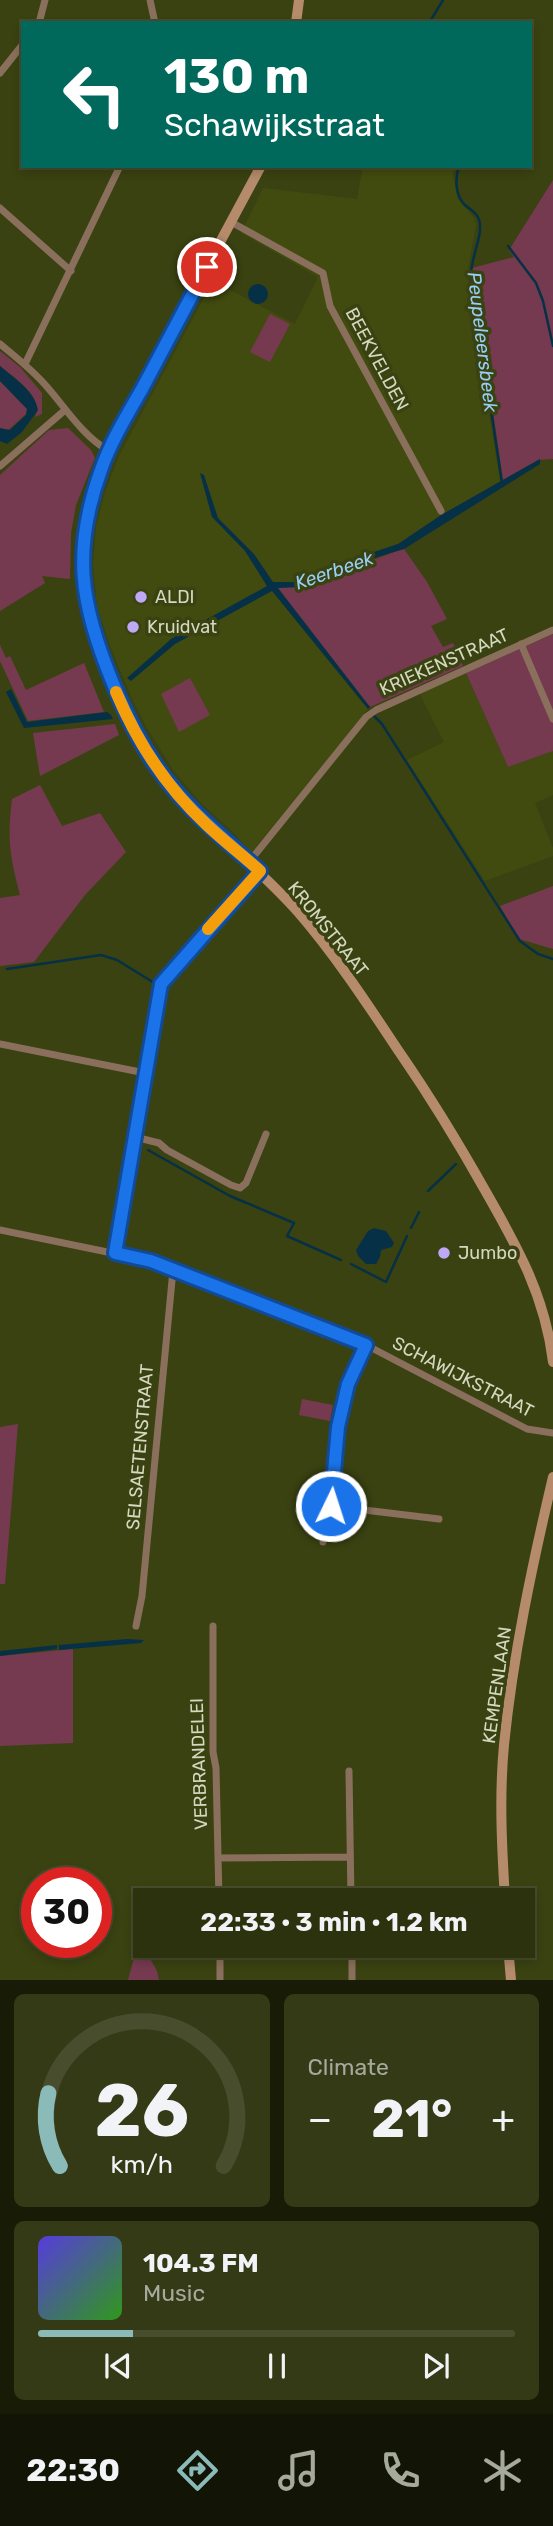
<!DOCTYPE html>
<html lang="en">
<head>
<meta charset="utf-8">
<style>
  :root { --surface:#2c320d; --page:#343a16; --text:#f1f3f6; --muted:#a6aa9d; --line:#484d2e; --accent:#8bbbb9 }
  body { margin:0; font-family:Rubik,sans-serif; background:var(--page); color:var(--text); height:100vh; display:flex; flex-direction:column; font-size:26px; white-space:nowrap }
  * { box-sizing:border-box; margin:0 }
  p { font-size:23px; color:var(--muted) }
  .icon { flex:none; width:38px; height:38px; fill:none; stroke:currentColor; stroke-width:2; stroke-linecap:round; stroke-linejoin:round }
  .map { position:relative; height:1980px; overflow:hidden }
  .panel { display:flex; flex-direction:column; gap:14px; padding:14px; background:#181c07; flex:1 }
  .panel>* { flex:none }
  .top-card { position:absolute; left:21px; top:21px; width:511px; height:147px; border-radius:0px; box-shadow:0 4px 10px #0003,0 0 0 2px var(--line); background:#00695c; color:#fff; overflow:hidden }
  .speed { position:absolute; left:21px; top:1867px; display:flex; gap:14px; font-size:35px; font-weight:700; text-align:center }
  .speed>* { display:grid; place-content:center; width:91px; height:91px; border-radius:50%; background:var(--surface); box-shadow:0 4px 10px #0003,0 0 0 2px var(--line); line-height:1 }
  .speed .limit { border:10px solid #d22; background:#fff; color:#111 }
  .pin { position:absolute; display:grid; place-items:center; width:60px; height:60px; color:#fff; margin:-30px; border:4px solid #fff; border-radius:50%; box-shadow:0 2px 7px #0007 }
  .me { position:absolute; width:77px; margin:-38px; rotate:4deg; stroke-linejoin:round; filter:drop-shadow(0 0 5px #0008) }
  .turn { display:flex; align-items:center; gap:24px; height:147px; padding:0 28px; font-size:32px }
  .turn .icon { width:91px; height:91px; stroke-width:2.5 }
  .turn b { display:block; font-size:49px; line-height:60px }
  .big { font-size:52px; font-weight:700; line-height:1.1 }
  .panel .tile { flex:1; display:flex; flex-direction:column; justify-content:center; gap:10px; min-width:0; padding:0 24px; border-radius:10px; background:var(--page) }
  .panel .dial { align-items:center; gap:0 }
  .dial svg { height:182px; overflow:visible; fill:none; stroke:var(--line); stroke-width:7; stroke-linecap:round; text-anchor:middle }
  .dial text { fill:var(--text); stroke:none }
  .song { display:flex; align-items:center; gap:21px }
  .cover { width:84px; height:84px; border-radius:10px; background:linear-gradient(135deg,hsl(250 70% 55%),hsl(110 70% 35%)) }
  .played { height:7px; border-radius:4px; background:linear-gradient(90deg,var(--accent) 20%,var(--line) 20%) }
  .keys { display:flex; justify-content:space-around; direction:ltr }
  .heat { display:flex; justify-content:space-between; align-items:center; font-size:38px; direction:ltr }
  .panel .tiles { flex:1; display:grid; gap:14px; grid-template-columns:1fr 1fr }
  .tile:last-child { grid-column:span 2 }
  .trip { position:absolute; left:133px; top:1888px; width:402px; height:70px; border-radius:0px; background:var(--surface); box-shadow:0 4px 10px #0003,0 0 0 2px var(--line); font-weight:700; line-height:70px; text-align:center }
  .tab-bar { display:flex; height:112px; justify-content:space-around; align-items:center; background:#121405; color:var(--muted) }
  .tab-bar .icon { width:49px; height:49px }
  .tab-bar .on { color:var(--accent) }
  .tab-bar b { font-size:32px; color:var(--text) }
  .map>svg:first-child { display:block }
  .built { fill:#424b0f }
  .green { fill:#763a50 }
  .water { fill:#063046 }
  .lines { fill:none; stroke-linecap:round; stroke-linejoin:round }
  .stream { stroke:#063046; stroke-width:2.5 }
  .street { stroke:#8a705c; stroke-width:7 }
  .secondary { stroke:#b58b6c; stroke-width:10 }
  .route-casing { stroke:#114b97; stroke-width:18 }
  .route { stroke:#1a73e8; stroke-width:12 }
  .slow { stroke:#f59e0b; stroke-width:12 }
  .poi-dot { fill:#bfa9f4; stroke:#3a4211; stroke-width:2.5 }
  .labels { text-anchor:middle; stroke-width:7; stroke-linejoin:round; paint-order:stroke }
  .street-label { font-size:18px; fill:#d3d8bf; stroke:#3a4211 }
  .poi-label { font-size:18px; fill:#d3d8bf; stroke:#3a4211; text-anchor:start }
  .water-label { font-size:19px; font-style:italic; fill:#97cff4; stroke:#3a4211 }
</style>
</head>
<body>
<div class="map">
<svg width="553" height="1980" viewBox="0 0 553 1980">
  <rect width="100%" height="100%" fill="#3a4211"/>
  <path class="built" d="M 363,166 L 455,166 L 453,174 L 457,198 L 474,218 L 476,225 L 467,274 L 500,481 L 428,524 L 407,540 L 276,595 L 368,709 L 251,853 L 234,833 L 202,804 L 174,771 L 147,728 L 133,701 L 110,646 L 97,606 L 93,566 L 96,527 L 105,492 L 119,456 L 213,281 L 295,324 L 318,277 L 241,233 L 263,188 L 357,199 Z
    M 464,669 L 508,767 L 553,751 L 553,795 L 535,803 L 553,848 L 553,856 L 485,881 L 407,760 L 444,742 L 419,692 Z"/>
  <path class="green" d="M 553,180 L 553,459 L 538,460 L 503,480 L 472,268 L 514,257 L 509,250 Z
    M 270,314 L 290,324 L 270,362 L 250,352 Z
    M 0,351 L 20,367 L 42,393 L 42,414 L 35,417 C 44,396 14,378 0,366 Z
    M 0,381 L 27,409 L 26,414 L 7,431 L 0,428 Z
    M 68,428 L 91,450 L 95,458 L 76,505 L 71,533 L 70,579 L 42,576 L 45,583 L 0,611 L 0,475 L 49,430 Z
    M 404,549 L 427,582 L 447,619 L 431,626 L 443,647 L 453,643 L 463,666 L 370,707 L 277,588 C 321,586 362,562 404,549 Z
    M 553,634 L 553,751 L 508,767 L 466,673 Z
    M 0,645 L 6,658 L 10,656 L 26,690 L 84,663 L 104,712 L 28,721 L 0,661 Z
    M 190,678 L 210,715 L 179,732 L 161,694 Z
    M 115,724 L 119,735 L 40,776 L 33,733 Z
    M 40,785 L 62,826 L 100,813 L 126,852 L 85,895 L 34,962 L 0,966 L 0,898 L 20,895 C 10,857 7,839 12,799 Z
    M 553,886 L 553,949 L 519,939 L 500,906 Z
    M 302,1399 L 333,1405 L 330,1421 L 299,1415 Z
    M 18,1424 L 5,1584 L 0,1584 L 0,1427 Z
    M 73,1649 L 73,1743 L 0,1746 L 0,1656 Z
    M 147,1953 L 157,1971 L 159,1980 L 128,1980 L 134,1958 Z"/>
  <path class="water" d="M248 294a10 10 0 1 1 20 0a10 10 0 1 1-20 0Z
    M 0,366 C 14,378 35,391 38,410 L 22,432 L 7,444 L 0,441 L 0,428 L 10,430 L 26,415 L 27,409 L 0,381 Z
    M 540,459 L 540,464 L 404,549 L 374,558 L 302,587 L 278,588 L 366,702 L 370,707 L 368,709 L 272,591 L 175,644 L 131,681 L 127,678 L 171,639 L 267,586 L 245,551 L 212,517 L 200,473 L 204,475 L 218,518 L 254,554 L 273,582 L 300,582 L 337,564 L 398,544 L 441,515 Z
    M 11,689 L 27,722 L 107,712 L 111,715 L 113,719 L 24,728 L 6,692 Z
    M 374,1228 L 386,1231 L 394,1243 L 392,1247 L 381,1250 L 380,1257 L 376,1264 L 366,1264 L 358,1256 L 356,1250 L 368,1231 Z
    M 127,1639 L 144,1640 L 141,1643 L 59,1650 L 59,1645 Z
    M 57,1645 L 57,1649 L 0,1656 L 0,1651 Z"/>
  <g class="lines">
    <path class="stream" d="M 429,23 L 443,0
      M 459,166 C 455,178 455,194 464,204 C 469,209 477,212 479,220 C 484,234 470,259 471,276 L 502,483
      M 508,246 L 536,283 L 543,301 L 553,346
      M 374,716 L 382,724 L 520,941 L 538,954 L 553,959
      M 7,969 L 101,955 L 117,960 L 156,984
      M 148,1150 L 230,1196 L 294,1223 L 287,1236 L 341,1260
      M 428,1191 L 456,1164
      M 411,1228 L 419,1212
      M 351,1264 L 386,1282 L 407,1236"/>
    <path class="street" d="M 150,0 L 155,23
      M 39,23 L 45,0
      M 0,73 L 23,44
      M 0,208 L 71,271
      M 231,222 L 323,273 L 330,306 L 441,511
      M 0,344 C 17,358 34,371 48,388 C 67,410 83,436 109,451
      M 25,364 L 120,166
      M 0,466 L 65,410
      M 521,644 L 553,719
      M 249,862 L 366,717 L 376,710 L 553,630
      M 0,1044 L 145,1073
      M 135,1137 L 159,1143 L 167,1150 L 231,1185 L 240,1188 L 246,1183 L 266,1134
      M 0,1230 L 151,1261 L 366,1345 L 527,1429 L 553,1433
      M 115,1253 L 161,984 L 259,871
      M 331,1506 L 439,1519
      M 323,1542 C 334,1490 332,1436 348,1385 C 352,1371 360,1358 366,1345
      M 136,1626 L 142,1596 L 173,1270
      M 213,1626 L 213,1752 L 216,1768 L 219,1900
      M 349,1771 L 351,1900
      M 218,1858 L 350,1857
      M 220,1946 L 220,1980
      M 352,1946 L 352,1980"/>
    <path class="secondary" d="M 296,23 L 299,0
      M 261,166 L 118,432 C 70,526 73,587 112,682 C 129,723 149,761 178,794 C 216,836 261,870 298,912 C 336,956 368,1005 400,1053 C 431,1098 459,1144 486,1192 C 518,1248 545,1296 553,1362
      M 505,1900 C 502,1849 499,1797 504,1745 C 513,1655 532,1566 553,1477
      M 508,1946 L 511,1980"/>
  </g>
  <g class="lines">
    <g class="route-casing">
      <path id="route" d="M 207,267 C 185,308 164,348 142,389 C 127,415 111,441 101,470 C 72,550 80,603 112,681 C 126,715 142,749 165,778 C 192,814 227,841 260,871 L 161,984 L 115,1253 L 151,1261 L 366,1345 L 348,1384 L 338,1427 L 331,1506"/>
    </g>
    <use href="#route" class="route"/>
    <path class="slow" d="M 116,692 C 137,742 167,788 207,825 C 224,841 242,855 260,871 L 208,929"/>
  </g>
  <g class="poi-dot">
    <circle cx="141" cy="597" r="7"/>
    <circle cx="133" cy="627" r="7"/>
    <circle cx="444" cy="1253" r="7"/>
  </g>
  <g class="labels">
    <g class="street-label">
      <text transform="translate(377 359) rotate(62)" y="6">BEEKVELDEN</text>
      <text transform="translate(444 662) rotate(-24)" y="6">KRIEKENSTRAAT</text>
      <text transform="translate(328 929) rotate(51)" y="6">KROMSTRAAT</text>
      <text transform="translate(463 1377) rotate(27)" y="6">SCHAWIJKSTRAAT</text>
      <text transform="translate(140 1447) rotate(-85)" y="6">SELSAETENSTRAAT</text>
      <text transform="translate(497 1685) rotate(-82)" y="6">KEMPENLAAN</text>
      <text transform="translate(199 1764) rotate(-92)" y="6">VERBRANDELEI</text>
    </g>
    <g class="poi-label">
      <text x="155" y="603">ALDI</text>
      <text x="147" y="633">Kruidvat</text>
      <text x="458" y="1259">Jumbo</text>
    </g>
    <g class="water-label">
      <text transform="translate(483 342) rotate(83)" y="7">Peupeleersbeek</text>
      <text transform="translate(334 570) rotate(-19)" y="7">Keerbeek</text>
    </g>
  </g>
</svg>
<div class="speed"><div class="limit">30</div></div>
<div class="pin" style="left:207px;top:267px;background:#d93025"><svg class="icon" aria-label="arrive" viewBox="0 0 24 24"><path d="M6 21V4h12l-3 4 3 4H6"/></svg></div>
<svg class="me" style="left:331px;top:1506px" viewBox="-20 -20 40 40"><circle r="17" fill="#1a73e8" stroke="#fff" stroke-width="3"/><path d="M0-11L8 9 0 5-8 9z" fill="#fff"/></svg>
<div class="trip">22:33 · 3 min · 1.2 km</div>
<div class="top-card">
<div class="turn"><svg class="icon" aria-label="left" viewBox="0 0 24 24"><path d="M17 20v-9H6M10 6l-5 5 5 5"/></svg><div><b>130 m</b>Schawijkstraat</div></div>
</div>
</div>
<section class="panel">
<div class="tiles">
<div class="tile dial"><svg viewBox="0 0 100 80">
<path d="M14 69A42 42 0 1 1 86 69"/>
<path d="M14 69A42 42 0 0 1 9 37" stroke="#8bbbb9"/>
<text x="50" y="56" font-size="32" font-weight="700">26</text>
<text x="50" y="72" font-size="11">km/h</text>
</svg></div>
<div class="tile"><p>Climate</p>
<div class="heat"><a>−</a><b class="big">21°</b><a>+</a></div>
</div>
<div class="tile">
<div class="song"><i class="cover"></i><div><b>104.3 FM</b><p>Music</p></div></div>
<div class="played"></div>
<div class="keys"><svg class="icon" aria-label="previous" viewBox="0 0 24 24"><path d="M18 5L8 12l10 7zM5 5v14"/></svg><svg class="icon" aria-label="pause" viewBox="0 0 24 24"><path d="M8 5v14M16 5v14"/></svg><svg class="icon" aria-label="next" viewBox="0 0 24 24"><path d="M6 5l10 7-10 7zM19 5v14"/></svg></div>
</div>
</div>
</section>
<nav class="tab-bar">
<b>22:30</b>
<svg class="icon on" aria-label="directions" viewBox="0 0 24 24"><path d="M12 3l9 9-9 9-9-9zM9 14v-3h6M13 9l2 2-2 2"/></svg>
<svg class="icon" aria-label="music" viewBox="0 0 24 24"><path d="M9 18V5l10-2v13"/><circle cx="6" cy="18" r="3"/><circle cx="16" cy="16" r="3"/></svg>
<svg class="icon" aria-label="phone" viewBox="0 0 24 24"><path d="M5 4h4l2 5-3 2q2 4 5 5l2-3 5 2v4C11 20 4 13 5 4z"/></svg>
<svg class="icon" aria-label="climate" viewBox="0 0 24 24"><path d="M12 3v18M4 7l16 10M4 17L20 7"/></svg>
</nav>
</body>
</html>
